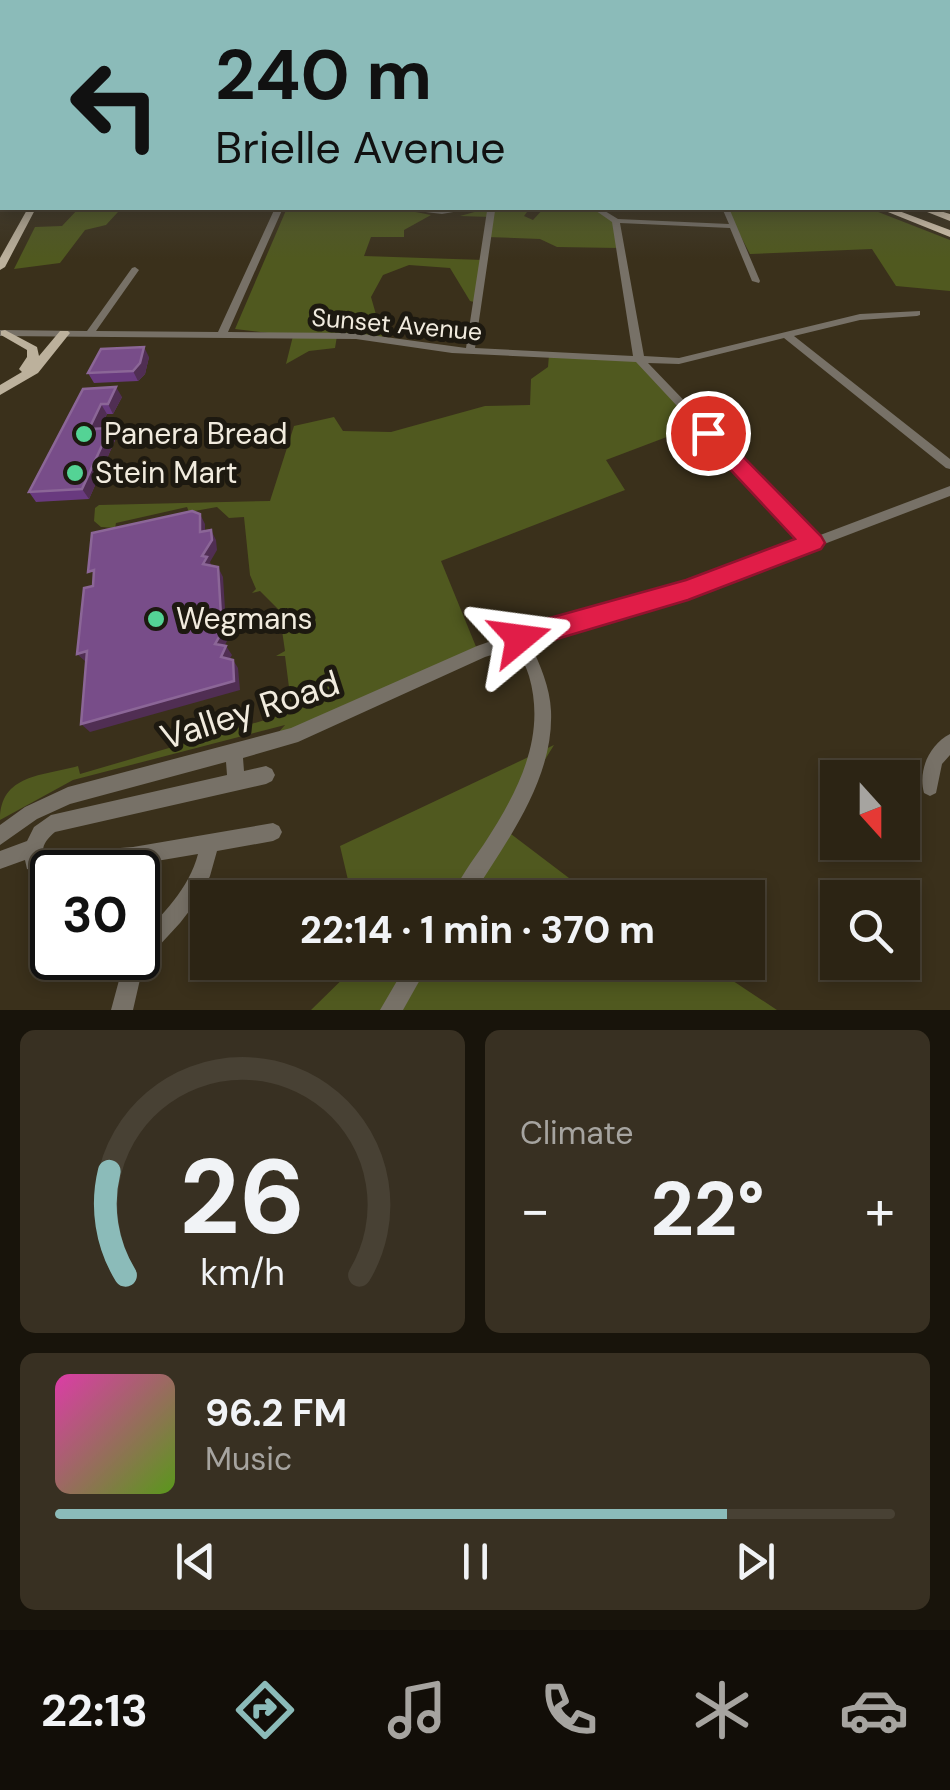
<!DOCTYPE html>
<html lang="en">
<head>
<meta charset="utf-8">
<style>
  :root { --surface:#2c2414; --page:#383022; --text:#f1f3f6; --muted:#a6a4a0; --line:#484134; --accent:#8bbbb9 }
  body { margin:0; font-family:"DM Sans",sans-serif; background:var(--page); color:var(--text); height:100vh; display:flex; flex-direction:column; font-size:38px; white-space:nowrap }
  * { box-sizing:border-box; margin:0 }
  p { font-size:32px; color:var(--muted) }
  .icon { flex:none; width:55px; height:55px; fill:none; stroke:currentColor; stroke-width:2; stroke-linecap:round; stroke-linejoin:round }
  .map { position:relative; height:1010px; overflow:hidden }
  .details { display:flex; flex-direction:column; gap:20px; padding:20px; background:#18140b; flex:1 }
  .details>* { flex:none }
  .hud { position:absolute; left:0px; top:0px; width:950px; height:210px; box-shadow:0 5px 15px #0003,0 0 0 2px var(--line); background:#8bbbb9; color:#111; overflow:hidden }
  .needle { width:65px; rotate:159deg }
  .buttons { position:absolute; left:820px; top:760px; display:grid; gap:20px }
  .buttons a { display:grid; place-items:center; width:100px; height:100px; border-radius:0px; background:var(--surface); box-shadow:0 5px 15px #0003,0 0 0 2px var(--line); font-size:50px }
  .speed { position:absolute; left:30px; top:850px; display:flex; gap:20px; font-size:50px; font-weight:700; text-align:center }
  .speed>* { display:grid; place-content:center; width:130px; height:130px; border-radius:50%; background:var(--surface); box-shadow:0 5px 15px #0003,0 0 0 2px var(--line); line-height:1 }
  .speed .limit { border:5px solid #111; border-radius:15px; background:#fff; color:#111 }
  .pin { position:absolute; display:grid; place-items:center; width:85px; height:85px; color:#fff; margin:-42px; border:5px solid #fff; border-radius:50%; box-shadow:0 2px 10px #0007 }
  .me { position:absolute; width:110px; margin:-55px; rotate:74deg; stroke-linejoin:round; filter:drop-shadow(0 0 8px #0008) }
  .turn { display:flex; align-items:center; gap:35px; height:210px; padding:0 50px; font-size:45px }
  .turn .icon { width:130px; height:130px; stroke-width:2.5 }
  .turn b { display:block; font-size:70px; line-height:85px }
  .big { font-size:75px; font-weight:800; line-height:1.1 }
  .details .tile { flex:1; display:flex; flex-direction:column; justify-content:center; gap:15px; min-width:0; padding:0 35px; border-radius:15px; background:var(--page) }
  .details .dial { align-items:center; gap:0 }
  .dial svg { height:260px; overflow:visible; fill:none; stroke:var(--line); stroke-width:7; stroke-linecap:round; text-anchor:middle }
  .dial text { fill:var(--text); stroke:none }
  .song { display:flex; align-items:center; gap:30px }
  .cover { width:120px; height:120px; border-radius:15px; background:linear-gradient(135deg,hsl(320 70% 55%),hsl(90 70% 35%)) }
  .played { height:10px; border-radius:5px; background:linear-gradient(90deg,var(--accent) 80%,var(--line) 80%) }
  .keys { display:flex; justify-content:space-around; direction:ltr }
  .heat { display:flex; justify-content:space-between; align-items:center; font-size:55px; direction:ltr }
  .details .tiles { flex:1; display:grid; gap:20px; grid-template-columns:1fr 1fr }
  .tile:last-child { grid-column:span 2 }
  .trip { position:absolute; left:190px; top:880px; width:575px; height:100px; border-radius:0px; background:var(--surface); box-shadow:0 5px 15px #0003,0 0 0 2px var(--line); font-weight:800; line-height:100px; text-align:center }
  .dock { display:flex; height:160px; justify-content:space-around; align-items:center; background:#120e08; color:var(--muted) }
  .dock .icon { width:70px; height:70px }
  .dock .current { color:var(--accent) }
  .dock b { font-size:45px; color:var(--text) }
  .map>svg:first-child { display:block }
  .green { fill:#50591f }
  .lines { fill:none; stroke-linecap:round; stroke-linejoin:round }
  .minor { fill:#777167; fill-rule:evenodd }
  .major { fill:#bcb19c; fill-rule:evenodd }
  .highway { fill:#d8c9b1; fill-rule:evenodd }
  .wall { fill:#693a7f }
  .shaded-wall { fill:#502e53 }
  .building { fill:#784d89; stroke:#8b6697; stroke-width:2.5 }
  .route { fill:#e11d48; stroke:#92132f; stroke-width:2.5 }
  .poi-dot { fill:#54d395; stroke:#1d1910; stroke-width:4 }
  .labels { text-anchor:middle; stroke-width:10; stroke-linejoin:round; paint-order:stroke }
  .far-street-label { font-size:25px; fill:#f1ebde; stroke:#1d1910 }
  .poi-label { font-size:30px; fill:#f1ebde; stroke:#1d1910; text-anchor:start }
  .near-street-label { font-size:35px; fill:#f1ebde; stroke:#1d1910 }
</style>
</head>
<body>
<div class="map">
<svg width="950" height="1010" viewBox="0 0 950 1010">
  <rect width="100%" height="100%" fill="#3a301b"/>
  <path class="green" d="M 79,208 L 190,208 L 182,212 L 118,212 L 106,225 L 85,230 L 60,263 L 14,269 L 35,227 L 62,226 Z
    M 287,208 L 395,208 L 431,215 L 404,230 L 404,237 L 371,237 L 364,256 L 484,260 L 478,303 L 470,301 L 450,268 L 409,265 L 383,275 L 371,297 L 383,339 L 337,336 L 335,348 L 309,351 L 286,364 L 293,336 L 235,329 Z
    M 489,208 L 530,208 L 524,216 L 533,220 L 544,208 L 595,208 L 613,220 L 619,248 L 557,247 L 540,239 L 487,237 L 491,217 L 460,216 Z
    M 726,208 L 868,208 L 950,240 L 950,291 L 896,286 L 872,249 L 750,254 Z
    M 549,355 L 635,359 L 701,424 L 606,460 L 625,490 L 441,561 L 479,654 L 269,743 L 285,725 L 73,780 L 0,820 C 0,774 43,776 78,766 L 80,774 L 282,715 L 282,707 L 291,703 L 285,656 L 276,656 L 285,651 L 279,610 L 260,591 L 252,593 L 256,589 L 250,575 L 244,517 L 229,518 L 217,507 L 189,512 L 187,507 L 116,523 L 115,528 L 101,527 L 94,521 L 95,508 L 99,505 L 270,501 L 294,426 L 334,417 L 343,431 L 391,432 L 485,406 L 530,405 L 531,379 L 548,367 Z
    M 554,745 L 503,828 L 594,897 L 352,897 L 340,846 Z
    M 360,962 L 706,963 L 777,1010 L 311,1010 Z"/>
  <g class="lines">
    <path class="minor" d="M 948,129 L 950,129 L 950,133 L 948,133 Z
      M 948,147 L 950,147 L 950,151 L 948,151 Z
      M 0,157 L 2,157 L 2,161 L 0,161 Z
      M 948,166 L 950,166 L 950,171 L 948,170 Z
      M 948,185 L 950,185 L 950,190 L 948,189 Z
      M 275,208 L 283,208 L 228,332 L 356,333 L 466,348 L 487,211 L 491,209 L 495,211 L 475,348 L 633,356 L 612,222 L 592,208 L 600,208 L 618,219 L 729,224 L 722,208 L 729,208 L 760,281 L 759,283 L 752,281 L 730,228 L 620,223 L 644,356 L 679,358 L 860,314 L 920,311 L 920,315 L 917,316 L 860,320 L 794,336 L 950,459 L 950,469 L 946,468 L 784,338 L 679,364 L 648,363 L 815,537 L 950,486 L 950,496 L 693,594 L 530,643 C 540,665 550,687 551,711 C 554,780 506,842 471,898 L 451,898 C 459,879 472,861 484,844 C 517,793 547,738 529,676 C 526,666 521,657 517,647 L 485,657 L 298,742 L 243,758 L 244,771 L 266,766 L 272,769 L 275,775 L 272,781 L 266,784 L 55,832 C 48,838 42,844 43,854 L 133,847 L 273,823 L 279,826 L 282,832 L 279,838 L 273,841 L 217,851 L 210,876 L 200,897 L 180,923 L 144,962 L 133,1010 L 111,1010 L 125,958 L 138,958 L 138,940 C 162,915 189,889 198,854 L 133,865 L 45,873 L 27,869 L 25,860 L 0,869 L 0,851 L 27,841 L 34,827 L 51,815 L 227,775 L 226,762 L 70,804 L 37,819 L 0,845 L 0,825 L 25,807 L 68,787 L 291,728 L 477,646 L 520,631 L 523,632 L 687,585 L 803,541 L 636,362 L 452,353 L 356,339 L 0,336 L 0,330 L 87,331 L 132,268 L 135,267 L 139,270 L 96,331 L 218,332 Z
      M 405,208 L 442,210 L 476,208 L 442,214 L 409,210 Z
      M 950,734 L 950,755 L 942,764 L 936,793 L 930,796 L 924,793 C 918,770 929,745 950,734 Z
      M 408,962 L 430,962 L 403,1010 L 380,1010 Z"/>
    <path class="major" d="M 28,208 L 36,208 L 5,267 L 0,270 L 0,258 Z
      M 5,330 L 37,347 L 39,356 L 60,331 L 68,331 L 70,333 L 38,373 L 0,395 L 0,385 L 22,372 L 19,369 L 27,357 L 27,350 L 1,335 L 1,331 Z"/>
    <path class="highway" d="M 878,208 L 891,208 L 950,230 L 950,237 Z
      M 917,208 L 930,208 L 950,214 L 950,221 Z"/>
  </g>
  <path class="wall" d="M 149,357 L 145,374 L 138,381 L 94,383 L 88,373 Z
    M 83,389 L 122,397 L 113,414 L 107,414 L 100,428 L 110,428 L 116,438 L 89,499 L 36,502 L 29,492 Z"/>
  <path class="shaded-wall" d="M 144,347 L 149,357 L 145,374 L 138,381 L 133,371 Z
    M 116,387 L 122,397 L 113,414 L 108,404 Z
    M 101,404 L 107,414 L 95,439 L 89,429 Z
    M 110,428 L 116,438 L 89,499 L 82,489 Z
    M 200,514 L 205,524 L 205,542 L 200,532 Z
    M 211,530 L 216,540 L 217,550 L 210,562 L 212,567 L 203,564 L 202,556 Z
    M 218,567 L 223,577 L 227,641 L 221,653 L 215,644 Z
    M 226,646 L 232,655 L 226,666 L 221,657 Z
    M 87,651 L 86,662 L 77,654 Z
    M 233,660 L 238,668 L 240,690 L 90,732 L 81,724 Z"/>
  <path class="building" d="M 144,347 L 140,363 L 133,371 L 88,373 L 101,349 Z
    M 116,387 L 108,404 L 101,404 L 89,429 L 110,428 L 82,489 L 29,492 L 83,389 Z
    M 192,511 L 200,514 L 200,532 L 211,530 L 212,540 L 202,556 L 207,557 L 203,564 L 218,567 L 222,632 L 215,644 L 226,646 L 221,657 L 233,660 L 234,681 L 81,724 L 87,651 L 77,654 L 84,588 L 93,586 L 94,570 L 88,572 L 92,533 Z"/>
  <linearGradient id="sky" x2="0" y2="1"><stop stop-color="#201a0f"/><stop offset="0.45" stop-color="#4f4e4a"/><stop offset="1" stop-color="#4f4e4a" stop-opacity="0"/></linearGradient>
  <rect width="950" height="259" fill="url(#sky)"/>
  <path class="route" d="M 708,426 L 715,428 L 821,536 L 825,543 L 821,549 L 688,600 L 520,650 L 510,646 L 506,638 L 510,629 L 686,580 L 795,539 L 701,438 L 698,433 L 701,428 Z"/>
  <g class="poi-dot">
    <circle cx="84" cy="434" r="10"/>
    <circle cx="75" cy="473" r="10"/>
    <circle cx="156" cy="619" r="10"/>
  </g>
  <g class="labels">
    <g class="far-street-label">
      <text transform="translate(397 324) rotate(5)" y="9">Sunset Avenue</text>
    </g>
    <g class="poi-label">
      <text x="104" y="444">Panera Bread</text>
      <text x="95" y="483">Stein Mart</text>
      <text x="176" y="629">Wegmans</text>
    </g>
    <g class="near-street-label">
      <text transform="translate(250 710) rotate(-18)" y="12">Valley Road</text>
    </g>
  </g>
</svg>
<div class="buttons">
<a><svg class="needle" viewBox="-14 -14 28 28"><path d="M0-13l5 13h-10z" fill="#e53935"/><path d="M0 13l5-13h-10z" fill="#a6a4a0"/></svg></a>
<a><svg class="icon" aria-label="search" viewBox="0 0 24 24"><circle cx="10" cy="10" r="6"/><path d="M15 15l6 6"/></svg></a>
</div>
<div class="speed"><div class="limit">30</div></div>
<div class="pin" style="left:708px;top:433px;background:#d93025"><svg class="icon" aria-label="arrive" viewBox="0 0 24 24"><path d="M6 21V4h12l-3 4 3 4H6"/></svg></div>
<svg class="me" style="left:520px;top:638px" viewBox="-20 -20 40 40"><path d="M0-17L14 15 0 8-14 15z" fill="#e11d48" stroke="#fff" stroke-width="4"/></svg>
<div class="trip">22:14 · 1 min · 370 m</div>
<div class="hud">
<div class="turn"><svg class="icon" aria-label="left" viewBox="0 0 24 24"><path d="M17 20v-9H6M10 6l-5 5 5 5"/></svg><div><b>240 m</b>Brielle Avenue</div></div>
</div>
</div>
<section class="details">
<div class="tiles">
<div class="tile dial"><svg viewBox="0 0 100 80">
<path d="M14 69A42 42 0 1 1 86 69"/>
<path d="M14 69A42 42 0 0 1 9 37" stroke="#8bbbb9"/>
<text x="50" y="56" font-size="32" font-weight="700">26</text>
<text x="50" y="72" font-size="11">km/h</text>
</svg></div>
<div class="tile"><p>Climate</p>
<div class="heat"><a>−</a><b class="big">22°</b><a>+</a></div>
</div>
<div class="tile">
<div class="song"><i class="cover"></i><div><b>96.2 FM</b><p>Music</p></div></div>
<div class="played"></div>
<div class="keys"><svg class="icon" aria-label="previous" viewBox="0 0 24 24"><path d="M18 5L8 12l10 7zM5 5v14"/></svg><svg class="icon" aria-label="pause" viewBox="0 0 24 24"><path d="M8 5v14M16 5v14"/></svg><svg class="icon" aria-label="next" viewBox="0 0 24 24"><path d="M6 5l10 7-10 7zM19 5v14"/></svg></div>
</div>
</div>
</section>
<nav class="dock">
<b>22:13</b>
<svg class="icon current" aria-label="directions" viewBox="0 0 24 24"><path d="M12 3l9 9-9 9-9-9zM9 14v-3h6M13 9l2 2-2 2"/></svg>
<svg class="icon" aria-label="music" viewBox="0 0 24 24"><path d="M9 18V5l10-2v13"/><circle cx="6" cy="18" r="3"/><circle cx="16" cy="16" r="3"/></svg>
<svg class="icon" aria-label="phone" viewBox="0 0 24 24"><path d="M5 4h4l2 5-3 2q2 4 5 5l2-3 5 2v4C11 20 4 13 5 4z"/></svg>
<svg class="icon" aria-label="climate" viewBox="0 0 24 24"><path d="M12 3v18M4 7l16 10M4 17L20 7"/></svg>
<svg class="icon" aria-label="car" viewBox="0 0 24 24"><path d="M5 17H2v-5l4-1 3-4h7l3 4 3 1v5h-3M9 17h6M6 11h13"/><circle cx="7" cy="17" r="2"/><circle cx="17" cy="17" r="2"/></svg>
</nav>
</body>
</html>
